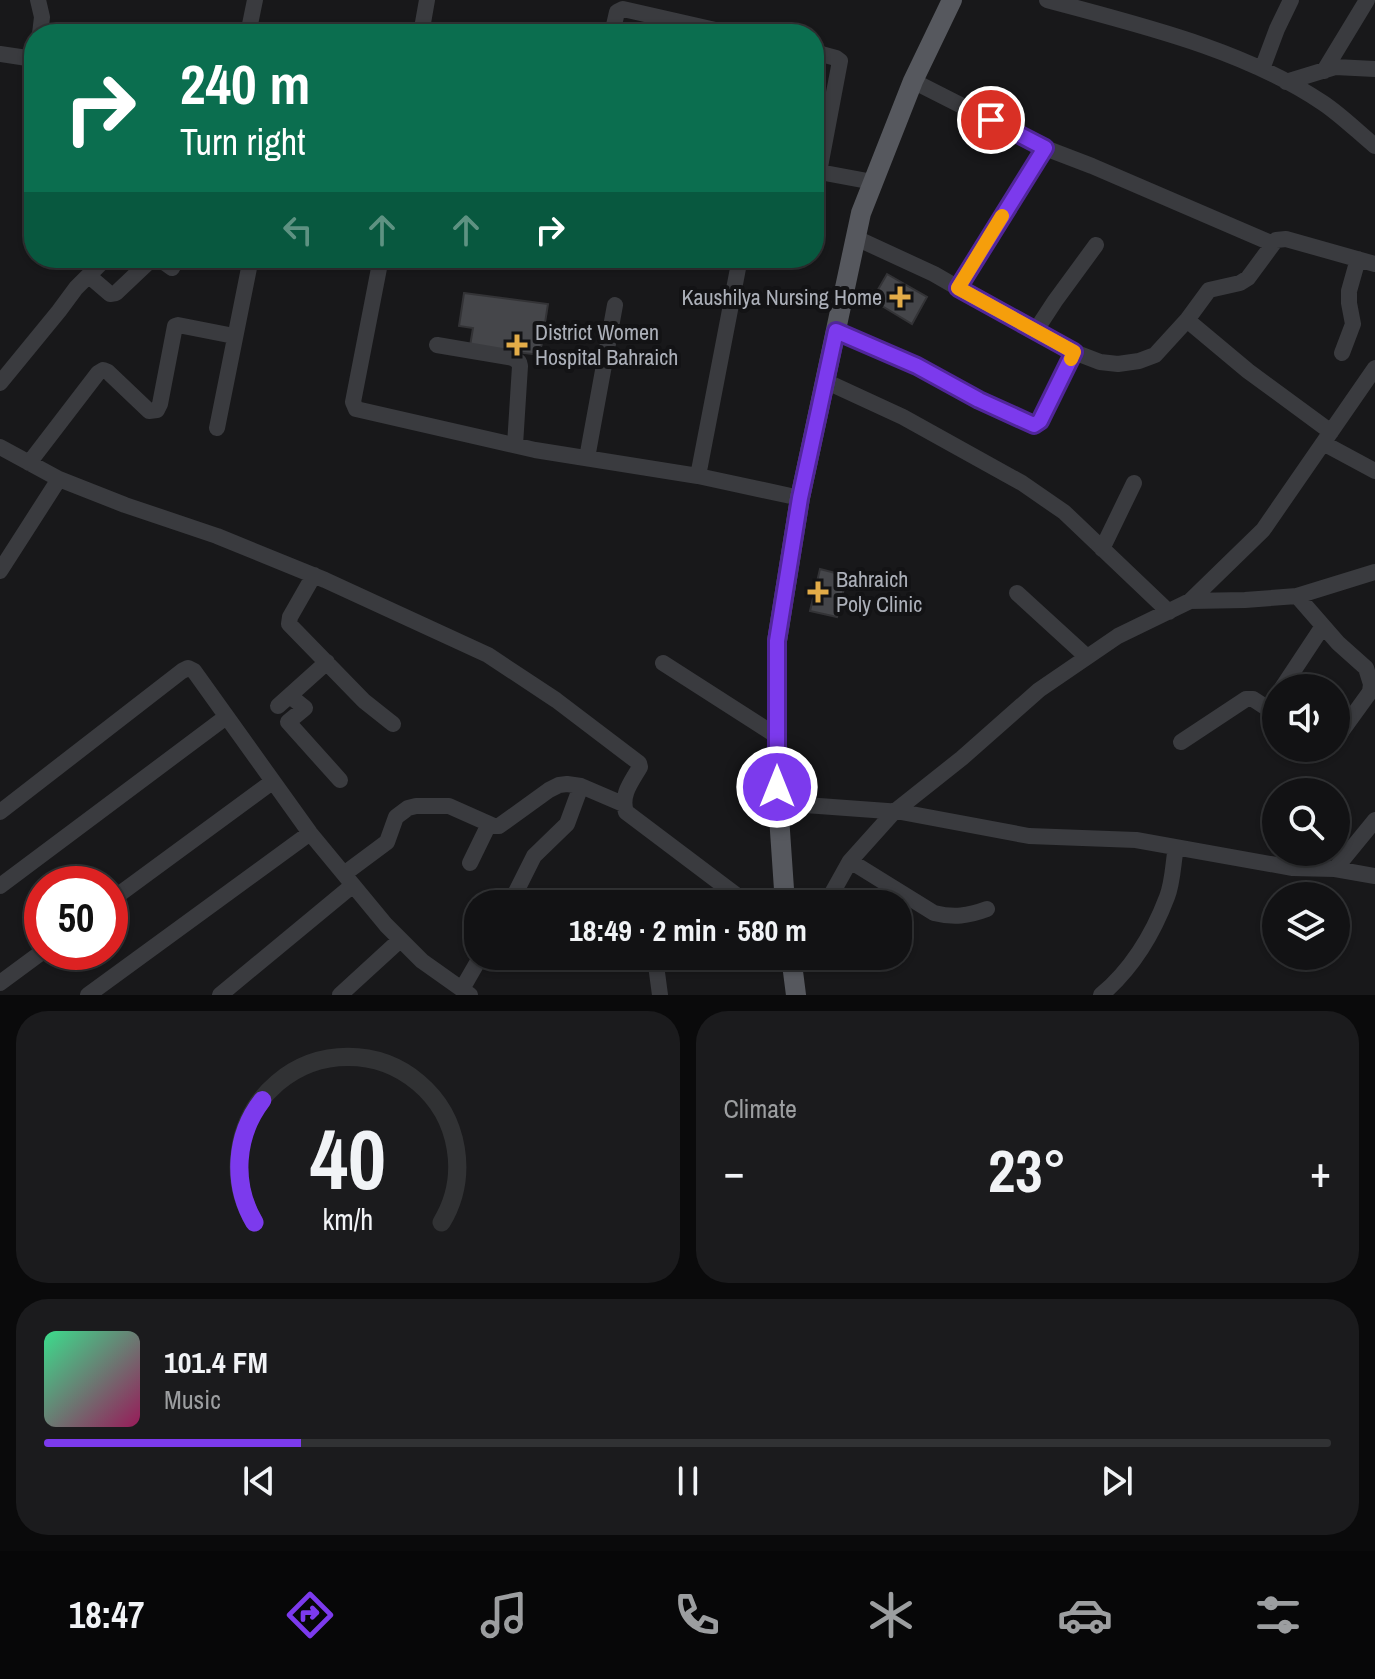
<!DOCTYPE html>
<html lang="en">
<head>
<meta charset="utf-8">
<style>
  :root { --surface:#121214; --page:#1b1b1d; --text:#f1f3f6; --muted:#9c9ea0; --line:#313234; --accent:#7c3aed }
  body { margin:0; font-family:"Archivo Narrow",sans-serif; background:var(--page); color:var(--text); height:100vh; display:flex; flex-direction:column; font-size:30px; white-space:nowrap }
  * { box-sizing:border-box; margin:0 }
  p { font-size:26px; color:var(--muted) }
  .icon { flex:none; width:44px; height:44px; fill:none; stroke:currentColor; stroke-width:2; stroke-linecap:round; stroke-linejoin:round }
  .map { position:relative; height:995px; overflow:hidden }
  .panel { display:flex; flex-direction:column; gap:16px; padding:16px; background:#0a0a0b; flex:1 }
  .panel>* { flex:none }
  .top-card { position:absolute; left:24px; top:24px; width:800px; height:244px; border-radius:32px; box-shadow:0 2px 6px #0004,0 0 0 2px var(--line); background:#0b6e4f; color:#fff; overflow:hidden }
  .fabs { position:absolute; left:1262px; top:674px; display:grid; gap:16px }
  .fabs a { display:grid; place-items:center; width:88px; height:88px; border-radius:50%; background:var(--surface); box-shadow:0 2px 6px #0004,0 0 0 2px var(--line); font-size:40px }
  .speed { position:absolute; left:24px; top:866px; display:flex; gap:16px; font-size:40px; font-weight:700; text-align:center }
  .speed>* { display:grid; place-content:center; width:104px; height:104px; border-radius:50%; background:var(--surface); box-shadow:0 2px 6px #0004,0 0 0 2px var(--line); line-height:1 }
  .speed .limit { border:12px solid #d22; background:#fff; color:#111 }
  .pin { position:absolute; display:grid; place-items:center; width:68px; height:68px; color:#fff; margin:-34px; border:4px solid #fff; border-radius:50%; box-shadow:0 2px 8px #0007 }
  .me { position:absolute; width:88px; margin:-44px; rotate:0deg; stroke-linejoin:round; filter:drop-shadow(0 0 6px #0008) }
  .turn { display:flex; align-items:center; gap:28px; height:168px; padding:0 24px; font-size:36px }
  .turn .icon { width:104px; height:104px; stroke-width:2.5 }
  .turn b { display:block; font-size:56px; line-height:68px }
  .lanes { display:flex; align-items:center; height:76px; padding:0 24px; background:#0003; justify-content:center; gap:40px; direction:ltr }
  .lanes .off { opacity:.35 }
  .big { font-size:60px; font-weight:700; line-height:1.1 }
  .panel .widget { flex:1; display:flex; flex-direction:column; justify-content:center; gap:12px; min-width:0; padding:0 28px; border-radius:32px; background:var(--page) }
  .panel .dial { align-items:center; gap:0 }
  .dial svg { height:208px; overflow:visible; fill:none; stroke:var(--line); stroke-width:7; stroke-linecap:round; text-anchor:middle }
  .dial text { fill:var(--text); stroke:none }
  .song { display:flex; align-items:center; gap:24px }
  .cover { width:96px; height:96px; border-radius:12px; background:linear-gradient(135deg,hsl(150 70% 55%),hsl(330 70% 35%)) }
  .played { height:8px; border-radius:4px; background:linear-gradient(90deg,var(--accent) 20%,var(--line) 20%) }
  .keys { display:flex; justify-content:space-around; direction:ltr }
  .heat { display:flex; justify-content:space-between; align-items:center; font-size:44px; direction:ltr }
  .panel .tiles { flex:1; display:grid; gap:16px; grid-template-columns:1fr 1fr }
  .widget:last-child { grid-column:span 2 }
  .trip { position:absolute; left:464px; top:890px; width:448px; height:80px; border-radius:32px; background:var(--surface); box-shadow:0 2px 6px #0004,0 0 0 2px var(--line); font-weight:700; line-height:80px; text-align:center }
  .tabs { display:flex; height:128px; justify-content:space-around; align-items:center; background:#070708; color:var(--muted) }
  .tabs .icon { width:56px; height:56px }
  .tabs .on { color:var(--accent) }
  .tabs b { font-size:36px; color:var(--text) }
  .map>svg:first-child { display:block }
  .building { fill:#45464a; stroke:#333336; stroke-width:2 }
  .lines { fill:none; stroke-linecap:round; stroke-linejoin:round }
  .minor { stroke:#3a3b3f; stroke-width:16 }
  .major { stroke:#56585e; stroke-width:20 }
  .route-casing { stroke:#51269a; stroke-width:20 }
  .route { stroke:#7c3aed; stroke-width:14 }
  .slow { stroke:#f59e0b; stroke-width:14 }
  .poi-dot { fill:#e3ac48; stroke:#131315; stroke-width:3 }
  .labels { text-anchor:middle; stroke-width:8; stroke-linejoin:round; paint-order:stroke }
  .poi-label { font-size:22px; fill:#acb0b9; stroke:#131315; text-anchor:start }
</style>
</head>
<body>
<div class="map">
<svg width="1375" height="995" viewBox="0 0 1375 995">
  <rect width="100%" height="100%" fill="#18181a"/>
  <path class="building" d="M 887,274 L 927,297 L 912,324 L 872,300 Z
    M 464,293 L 548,304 L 540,355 L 470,346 L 473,328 L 459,326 Z
    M 820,569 L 847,576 L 837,617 L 810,611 Z"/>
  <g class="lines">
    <path class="minor" d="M 38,0 L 42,17 L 40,34
      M 1047,0 C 1139,25 1243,49 1323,103 C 1341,115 1358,132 1375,146
      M 248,34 L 255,0
      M 421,34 L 427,0
      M 612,34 L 617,12 L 623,9 L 733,34
      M 814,52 L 836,58 L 840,61 L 819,172
      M 0,54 L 34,59
      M 1262,69 L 1277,29 L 1291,0
      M 1324,71 L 1367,0
      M 913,81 L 1045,148 L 1092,166 L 1273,244
      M 1286,82 L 1335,67 L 1375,69
      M 814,171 L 873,182
      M 856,238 L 934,274 L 1005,315 L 1074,352 L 1100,362 L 1118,364 L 1139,361 L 1155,355 L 1187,320 L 1248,371 L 1331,432
      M 158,258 L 172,268 L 178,258
      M 381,258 L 353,402 L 356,409 L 535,450 L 698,476 L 800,498
      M 89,276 L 110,294 L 116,293 L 153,258
      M 958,288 L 1045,148
      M 1187,320 L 1209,290 L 1240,283 L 1248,278 L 1276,240 L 1286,239 L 1375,264
      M 1036,330 L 1055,301 L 1096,245
      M 836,331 L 917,366 L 979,400 L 1034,425 L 1040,421 L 1074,352
      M 437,345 L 513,358 L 519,362 L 520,366 L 515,445
      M 1342,353 L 1353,324 L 1349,303 L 1349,291 L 1358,259
      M 825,381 L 903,417 L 1022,483 L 1064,512 L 1169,612
      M 0,383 L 59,311 L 76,288 L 106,258
      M 217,428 L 251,258
      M 1323,443 L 1375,471
      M 0,447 L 59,479
      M 587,458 L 615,305
      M 29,463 L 98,373 L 103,370 L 108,372 L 149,411 L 157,410 L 160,404 L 175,326 L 178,325 L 234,336
      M 698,476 L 740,258
      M 1102,549 L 1134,483
      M 0,571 L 59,479 L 125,505 L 217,536 L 325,580 L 488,655 L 556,700 L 639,763 L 640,767 C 632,781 620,795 626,812 L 748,904
      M 314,575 L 290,617 L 289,624 L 364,701 L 393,724
      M 1017,593 L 1087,657
      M 1297,596 L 1338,643 L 1366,668 L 1371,684 L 1370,692 L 1336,739
      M 1190,601 L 1263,530 L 1375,368
      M 663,663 L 777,736
      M 1282,688 L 1323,626
      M 290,696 L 305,708 L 288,722 L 340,780
      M 278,706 L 327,662
      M 1181,742 L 1246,699 L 1253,699 L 1276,714
      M 778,803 L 901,812 L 1029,836 L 1136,840 L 1293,868 L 1335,869 L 1375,876
      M 0,812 L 182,671 L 188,668 L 194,671 L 310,833 L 386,925 L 422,961 L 470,995
      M 850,861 L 934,913 C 954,918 968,916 987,909
      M 470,863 L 489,824
      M 1335,869 L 1375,820
      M 344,874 L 387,842 L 396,817 L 408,808 L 416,806 L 449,806 L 494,826 L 499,826 L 549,790 L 559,785 L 567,784 L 581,786 L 623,804
      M 0,886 L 226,717
      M 110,901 L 272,782
      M 510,904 L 534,856 L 567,824 L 581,786
      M 826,904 L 850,861 L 894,812 L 962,758 L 1039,690 L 1118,636 L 1190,601 L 1245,600 L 1297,596 L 1375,572
      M 656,965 L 660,995
      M 0,983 L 42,952
      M 462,989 L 481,956
      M 88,995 L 310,833
      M 220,995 L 353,885
      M 340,995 L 400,940
      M 1101,995 C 1132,969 1153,934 1167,897 C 1173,882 1173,863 1176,847"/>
    <path class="major" d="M 785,904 L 777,787 L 777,641 L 800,498 L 861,213 L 913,81 L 952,0
      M 791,956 L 796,995"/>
  </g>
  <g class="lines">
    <g class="route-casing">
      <path id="route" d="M 777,787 L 777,641 L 800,498 L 836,331 L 917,366 L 979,400 L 1034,425 L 1040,421 L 1074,352 L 958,288 L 1045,148 L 991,120"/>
    </g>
    <use href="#route" class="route"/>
    <path class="slow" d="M 1002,216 L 958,288 L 1074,352 L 1071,359"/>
  </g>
  <g class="poi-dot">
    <path d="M896 285h8v8h8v8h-8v8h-8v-8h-8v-8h8z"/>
    <path d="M513 333h8v8h8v8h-8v8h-8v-8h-8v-8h8z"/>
    <path d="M814 580h8v8h8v8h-8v8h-8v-8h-8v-8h8z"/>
  </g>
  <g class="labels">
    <g class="poi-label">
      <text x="882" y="305" text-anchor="end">Kaushilya Nursing Home</text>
      <text x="535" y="340">District Women<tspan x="535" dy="25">Hospital Bahraich</tspan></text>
      <text x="836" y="587">Bahraich<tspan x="836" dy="25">Poly Clinic</tspan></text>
    </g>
  </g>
</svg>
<div class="fabs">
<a><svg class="icon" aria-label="sound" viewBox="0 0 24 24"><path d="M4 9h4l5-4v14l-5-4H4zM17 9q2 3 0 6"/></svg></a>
<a><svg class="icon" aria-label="search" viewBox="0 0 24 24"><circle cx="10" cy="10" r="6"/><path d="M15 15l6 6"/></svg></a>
<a><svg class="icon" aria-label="layers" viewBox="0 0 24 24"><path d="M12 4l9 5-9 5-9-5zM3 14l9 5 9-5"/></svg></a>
</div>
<div class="speed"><div class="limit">50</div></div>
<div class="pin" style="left:991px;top:120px;background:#d93025"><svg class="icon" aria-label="arrive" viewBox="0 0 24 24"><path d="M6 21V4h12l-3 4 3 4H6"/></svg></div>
<svg class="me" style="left:777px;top:787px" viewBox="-20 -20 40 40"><circle r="17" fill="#7c3aed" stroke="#fff" stroke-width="3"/><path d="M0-11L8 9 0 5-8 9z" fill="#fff"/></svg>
<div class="trip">18:49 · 2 min · 580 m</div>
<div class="top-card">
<div class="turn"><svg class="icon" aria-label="right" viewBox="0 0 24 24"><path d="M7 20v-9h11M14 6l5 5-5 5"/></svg><div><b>240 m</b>Turn right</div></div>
<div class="lanes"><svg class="icon off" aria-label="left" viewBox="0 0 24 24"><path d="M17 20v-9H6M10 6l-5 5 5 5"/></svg><svg class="icon off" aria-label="ahead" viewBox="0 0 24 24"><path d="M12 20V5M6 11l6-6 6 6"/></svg><svg class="icon off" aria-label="ahead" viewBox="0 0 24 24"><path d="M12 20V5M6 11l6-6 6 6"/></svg><svg class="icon" aria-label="right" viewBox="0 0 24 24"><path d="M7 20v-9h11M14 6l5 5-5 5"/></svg></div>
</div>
</div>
<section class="panel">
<div class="tiles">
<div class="widget dial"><svg viewBox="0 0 100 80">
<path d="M14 69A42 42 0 1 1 86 69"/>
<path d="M14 69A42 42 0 0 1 17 22" stroke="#7c3aed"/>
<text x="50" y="56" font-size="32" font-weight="700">40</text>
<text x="50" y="72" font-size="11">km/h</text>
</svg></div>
<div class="widget"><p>Climate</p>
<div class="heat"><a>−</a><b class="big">23°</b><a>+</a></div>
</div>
<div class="widget">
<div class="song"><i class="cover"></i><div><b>101.4 FM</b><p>Music</p></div></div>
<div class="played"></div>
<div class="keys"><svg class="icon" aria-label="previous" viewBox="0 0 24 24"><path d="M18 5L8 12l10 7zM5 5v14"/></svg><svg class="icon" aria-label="pause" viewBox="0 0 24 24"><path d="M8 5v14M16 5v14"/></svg><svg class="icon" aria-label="next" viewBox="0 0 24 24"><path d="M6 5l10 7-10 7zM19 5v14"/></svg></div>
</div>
</div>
</section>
<nav class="tabs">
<b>18:47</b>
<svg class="icon on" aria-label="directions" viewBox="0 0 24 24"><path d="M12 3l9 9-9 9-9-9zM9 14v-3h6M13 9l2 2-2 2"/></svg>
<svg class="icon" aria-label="music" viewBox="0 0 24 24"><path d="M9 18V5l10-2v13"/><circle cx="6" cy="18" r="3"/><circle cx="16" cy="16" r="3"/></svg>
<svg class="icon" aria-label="phone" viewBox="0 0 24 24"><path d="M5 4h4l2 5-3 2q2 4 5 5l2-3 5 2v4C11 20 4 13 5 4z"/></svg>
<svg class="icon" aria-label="climate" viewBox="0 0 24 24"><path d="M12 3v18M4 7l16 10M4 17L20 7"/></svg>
<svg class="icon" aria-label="car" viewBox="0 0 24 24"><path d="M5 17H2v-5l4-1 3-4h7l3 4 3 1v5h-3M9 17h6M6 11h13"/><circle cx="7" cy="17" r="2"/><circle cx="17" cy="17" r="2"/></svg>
<svg class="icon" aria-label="filters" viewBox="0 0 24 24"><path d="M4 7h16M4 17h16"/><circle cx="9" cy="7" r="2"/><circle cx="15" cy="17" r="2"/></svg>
</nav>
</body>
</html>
